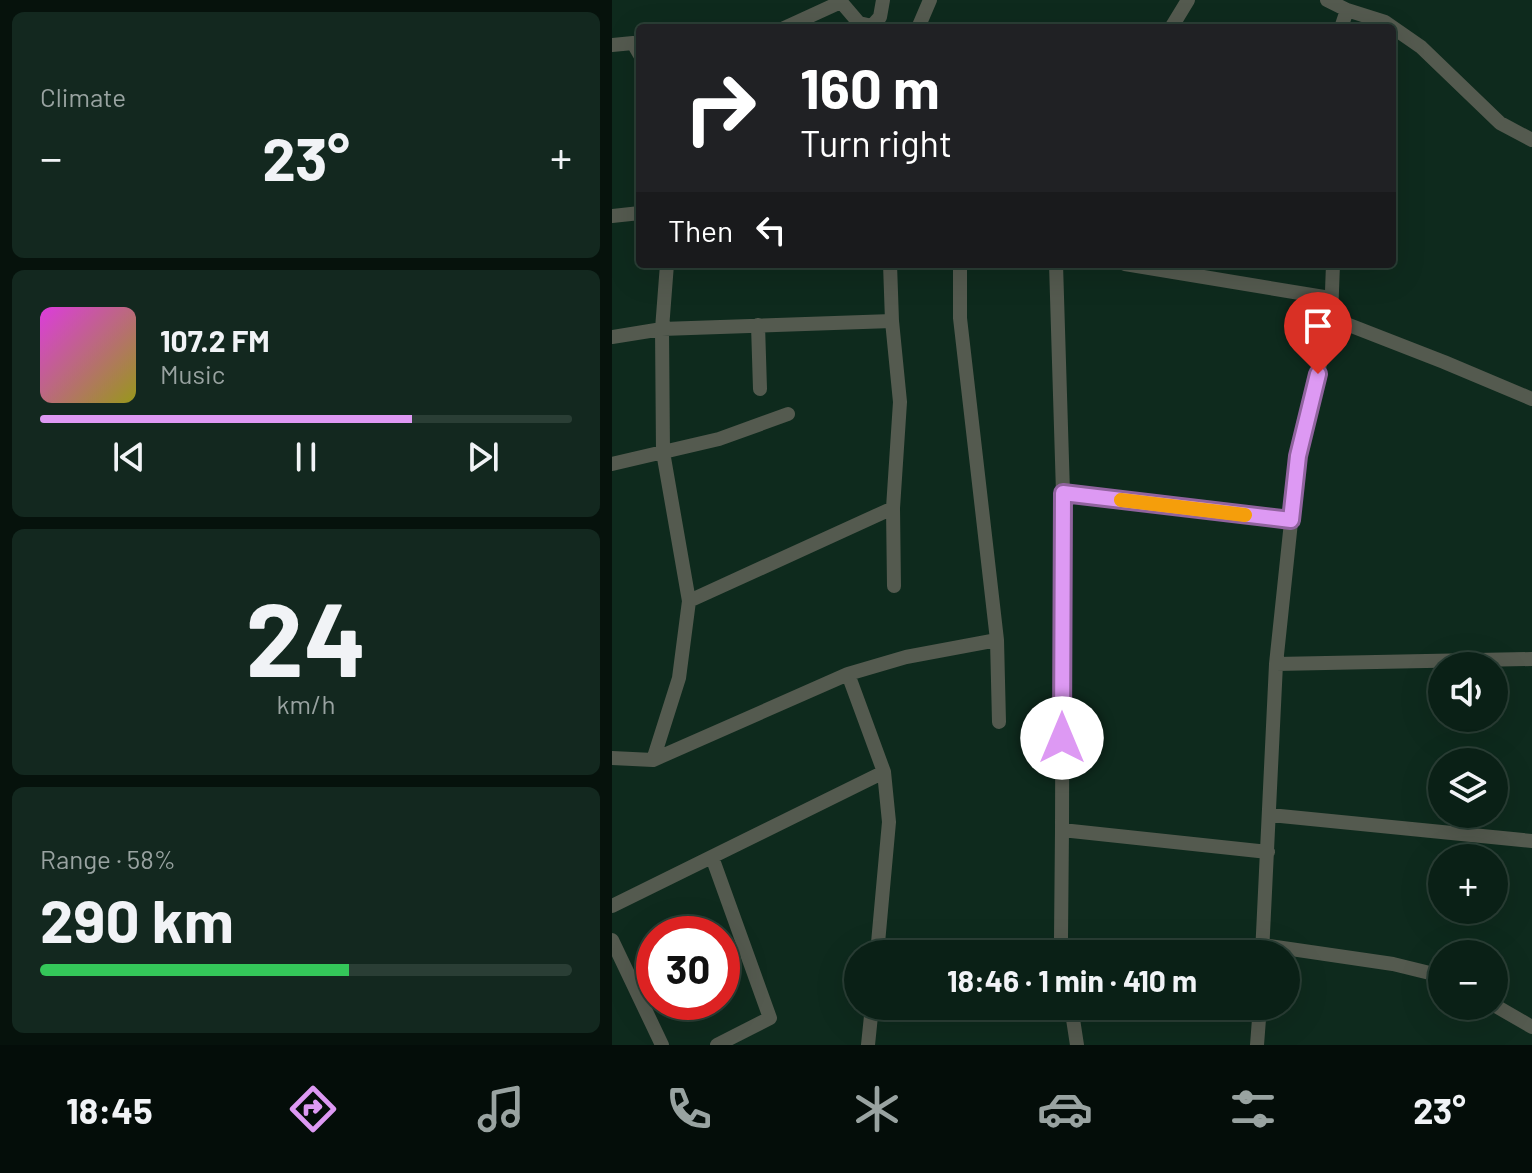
<!DOCTYPE html>
<html lang="en">
<head>
<meta charset="utf-8">
<style>
  :root { --surface:#0a2016; --page:#13281f; --text:#f1f3f6; --muted:#99a3a1; --line:#2a3e35; --accent:#dd99f3 }
  body { margin:0; font-family:Barlow,sans-serif; background:var(--page); color:var(--text); height:100vh; display:flex; flex-direction:column; font-size:30px; white-space:nowrap }
  * { box-sizing:border-box; margin:0 }
  p { font-size:26px; color:var(--muted) }
  .icon { flex:none; width:44px; height:44px; fill:none; stroke:currentColor; stroke-width:2; stroke-linecap:round; stroke-linejoin:round }
  .map { position:relative; flex:1; overflow:hidden }
  .side { display:flex; flex-direction:column; gap:12px; padding:12px; background:#06120c; width:612px }
  .side>* { flex:none }
  .top-card { position:absolute; left:24px; top:24px; width:760px; height:244px; border-radius:8px; box-shadow:0 8px 32px #0002,0 0 0 2px var(--line); background:#202124; color:#fff; overflow:hidden }
  .controls { position:absolute; left:816px; top:652px; display:grid; gap:16px }
  .controls a { display:grid; place-items:center; width:80px; height:80px; border-radius:50%; background:var(--surface); box-shadow:0 8px 32px #0002,0 0 0 2px var(--line); font-size:40px }
  .speed { position:absolute; left:24px; top:916px; display:flex; gap:16px; font-size:40px; font-weight:700; text-align:center }
  .speed>* { display:grid; place-content:center; width:104px; height:104px; border-radius:50%; background:var(--surface); box-shadow:0 8px 32px #0002,0 0 0 2px var(--line); line-height:1 }
  .speed .limit { border:12px solid #d22; background:#fff; color:#111 }
  .pin { position:absolute; display:grid; place-items:center; width:68px; height:68px; color:#fff; margin:-82px -34px; border-radius:50% 50% 50% 0; rotate:-45deg; box-shadow:0 0 8px #0007 }
  .pin .icon { rotate:45deg }
  .me { position:absolute; width:88px; margin:-44px; rotate:0deg; stroke-linejoin:round; filter:drop-shadow(0 0 6px #0008) }
  .turn { display:flex; align-items:center; gap:28px; height:168px; padding:0 32px; font-size:36px }
  .turn .icon { width:104px; height:104px; stroke-width:2.5 }
  .turn b { display:block; font-size:56px; line-height:68px }
  .then { display:flex; align-items:center; height:76px; padding:0 32px; background:#0003; gap:16px; font-size:30px }
  .big { font-size:60px; font-weight:700; line-height:1.1 }
  .side .widget { flex:1; display:flex; flex-direction:column; justify-content:center; gap:12px; min-width:0; padding:0 28px; border-radius:12px; background:var(--page) }
  .side .dial { align-items:center; gap:0 }
  .dial b { font-size:104px; line-height:1 }
  .song { display:flex; align-items:center; gap:24px }
  .cover { width:96px; height:96px; border-radius:12px; background:linear-gradient(135deg,hsl(300 70% 55%),hsl(60 70% 35%)) }
  .played { height:8px; border-radius:4px; background:linear-gradient(90deg,var(--accent) 70%,var(--line) 70%) }
  .keys { display:flex; justify-content:space-around; direction:ltr }
  .heat { display:flex; justify-content:space-between; align-items:center; font-size:44px; direction:ltr }
  .charge { height:12px; border-radius:6px; background:linear-gradient(90deg,#34c759 58%,var(--line) 0) }
  .trip { position:absolute; left:232px; top:940px; width:456px; height:80px; border-radius:40px; background:var(--surface); box-shadow:0 8px 32px #0002,0 0 0 2px var(--line); font-weight:700; line-height:80px; text-align:center }
  .menu { display:flex; height:128px; justify-content:space-around; align-items:center; background:#040d09; color:var(--muted) }
  .menu .icon { width:56px; height:56px }
  .menu .on { color:var(--accent) }
  .menu b { font-size:36px; color:var(--text) }
  main { display:flex; flex:1; min-height:0 }
  .map>svg:first-child { display:block }
  .lines { fill:none; stroke-linecap:round; stroke-linejoin:round }
  .minor { stroke:#545a4f; stroke-width:14 }
  .route-casing { stroke:#90639e; stroke-width:20 }
  .route { stroke:#dd99f3; stroke-width:14 }
  .slow { stroke:#f59e0b; stroke-width:14 }
</style>
</head>
<body>
<main>
<section class="side">
<div class="widget"><p>Climate</p>
<div class="heat"><a>−</a><b class="big">23°</b><a>+</a></div>
</div>
<div class="widget">
<div class="song"><i class="cover"></i><div><b>107.2 FM</b><p>Music</p></div></div>
<div class="played"></div>
<div class="keys"><svg class="icon" aria-label="previous" viewBox="0 0 24 24"><path d="M18 5L8 12l10 7zM5 5v14"/></svg><svg class="icon" aria-label="pause" viewBox="0 0 24 24"><path d="M8 5v14M16 5v14"/></svg><svg class="icon" aria-label="next" viewBox="0 0 24 24"><path d="M6 5l10 7-10 7zM19 5v14"/></svg></div>
</div>
<div class="widget dial"><b>24</b><p>km/h</p></div>
<div class="widget"><p>Range · 58%</p><b class="big">290 km</b><div class="charge"></div></div>
</section>
<div class="map">
<svg width="920" height="1045" viewBox="0 0 920 1045">
  <rect width="100%" height="100%" fill="#0e2a1d"/>
  <g class="lines">
    <path class="minor" d="M 715,0 L 735,10 L 773,22 L 809,47 L 888,123 L 920,140
      M 172,28 L 229,2 L 247,23 L 260,26 L 268,17 L 271,0
      M 306,28 L 318,0
      M 559,28 L 576,0
      M 729,28 L 735,10
      M 0,45 L 21,43 L 28,55
      M 0,216 L 28,213
      M 278,264 L 280,321
      M 348,264 L 348,318 L 385,640 L 387,722
      M 444,264 L 451,493 L 450,830 L 656,852
      M 513,264 L 718,298
      M 719,318 L 832,362 L 920,399
      M 146,325 L 148,389
      M 0,337 L 50,329 L 280,321 L 288,402 L 281,508 L 282,586
      M 0,464 L 107,439 L 176,414
      M 451,493 L 679,520
      M 77,601 L 281,508
      M 664,664 L 920,659
      M 236,674 L 272,772 L 277,822 L 265,954
      M 0,758 L 41,760 L 236,674 L 294,657 L 385,640
      M 41,760 L 67,678 L 77,601 L 51,452 L 50,329 L 55,264
      M 658,815 L 920,841
      M 450,830 L 449,938 L 452,954
      M 100,857 L 158,1018 L 105,1045
      M 0,906 L 272,772
      M 0,940 L 50,1045
      M 651,945 L 781,964 L 830,976
      M 650,954 L 664,664 L 686,456 L 719,318 L 721,264
      M 882,1005 L 920,1027
      M 459,1006 L 465,1045
      M 256,1045 L 260,1006
      M 645,1045 L 648,1006"/>
  </g>
  <g class="lines">
    <g class="route-casing">
      <path id="route" d="M 450,738 L 451,493 L 679,520 L 686,456 L 706,374"/>
    </g>
    <use href="#route" class="route"/>
    <path class="slow" d="M 509,500 L 633,515"/>
  </g>
</svg>
<div class="controls">
<a><svg class="icon" aria-label="sound" viewBox="0 0 24 24"><path d="M4 9h4l5-4v14l-5-4H4zM17 9q2 3 0 6"/></svg></a>
<a><svg class="icon" aria-label="layers" viewBox="0 0 24 24"><path d="M12 4l9 5-9 5-9-5zM3 14l9 5 9-5"/></svg></a>
<a>+</a>
<a>−</a>
</div>
<div class="speed"><div class="limit">30</div></div>
<div class="pin" style="left:706px;top:374px;background:#d93025"><svg class="icon" aria-label="arrive" viewBox="0 0 24 24"><path d="M6 21V4h12l-3 4 3 4H6"/></svg></div>
<svg class="me" style="left:450px;top:738px" viewBox="-20 -20 40 40"><circle r="19" fill="#fff"/><path d="M0-13L10 11 0 6-10 11z" fill="#dd99f3"/></svg>
<div class="trip">18:46 · 1 min · 410 m</div>
<div class="top-card">
<div class="turn"><svg class="icon" aria-label="right" viewBox="0 0 24 24"><path d="M7 20v-9h11M14 6l5 5-5 5"/></svg><div><b>160 m</b>Turn right</div></div>
<div class="then">Then<svg class="icon" aria-label="left" viewBox="0 0 24 24"><path d="M17 20v-9H6M10 6l-5 5 5 5"/></svg></div>
</div>
</div>
</main>
<nav class="menu">
<b>18:45</b>
<svg class="icon on" aria-label="directions" viewBox="0 0 24 24"><path d="M12 3l9 9-9 9-9-9zM9 14v-3h6M13 9l2 2-2 2"/></svg>
<svg class="icon" aria-label="music" viewBox="0 0 24 24"><path d="M9 18V5l10-2v13"/><circle cx="6" cy="18" r="3"/><circle cx="16" cy="16" r="3"/></svg>
<svg class="icon" aria-label="phone" viewBox="0 0 24 24"><path d="M5 4h4l2 5-3 2q2 4 5 5l2-3 5 2v4C11 20 4 13 5 4z"/></svg>
<svg class="icon" aria-label="climate" viewBox="0 0 24 24"><path d="M12 3v18M4 7l16 10M4 17L20 7"/></svg>
<svg class="icon" aria-label="car" viewBox="0 0 24 24"><path d="M5 17H2v-5l4-1 3-4h7l3 4 3 1v5h-3M9 17h6M6 11h13"/><circle cx="7" cy="17" r="2"/><circle cx="17" cy="17" r="2"/></svg>
<svg class="icon" aria-label="filters" viewBox="0 0 24 24"><path d="M4 7h16M4 17h16"/><circle cx="9" cy="7" r="2"/><circle cx="15" cy="17" r="2"/></svg>
<b>23°</b>
</nav>
</body>
</html>
